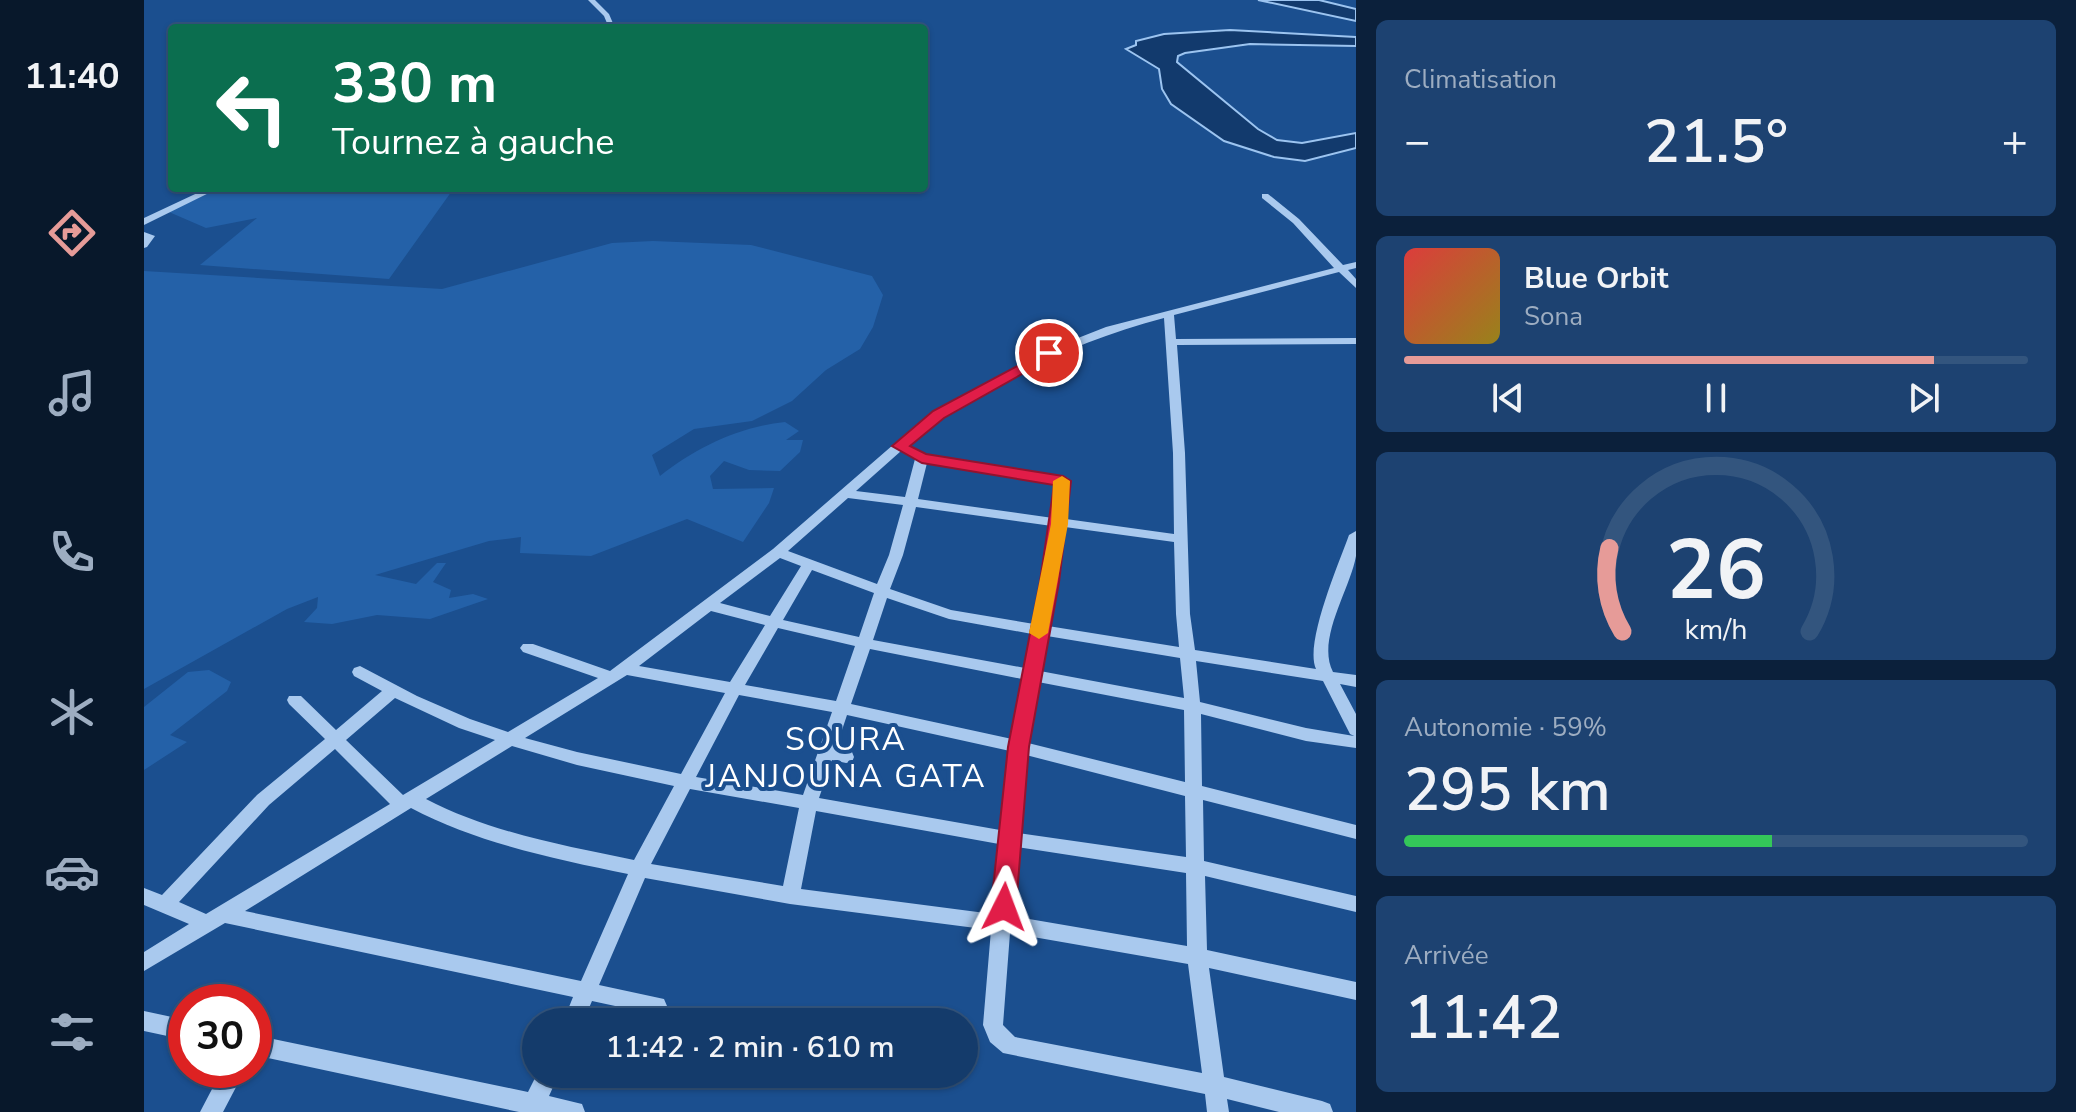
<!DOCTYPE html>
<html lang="fr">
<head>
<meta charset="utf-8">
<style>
  :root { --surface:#143b6b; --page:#1d4271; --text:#f1f3f6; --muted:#9dadc1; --line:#33557e; --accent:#e69b98 }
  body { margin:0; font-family:"Nunito Sans",sans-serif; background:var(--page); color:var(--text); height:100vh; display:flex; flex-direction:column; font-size:30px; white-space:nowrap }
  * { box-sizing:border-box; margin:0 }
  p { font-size:26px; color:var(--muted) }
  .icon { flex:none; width:44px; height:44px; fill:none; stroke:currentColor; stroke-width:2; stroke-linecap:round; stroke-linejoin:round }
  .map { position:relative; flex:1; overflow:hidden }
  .details { display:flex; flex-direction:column; gap:20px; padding:20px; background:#0b203b; width:720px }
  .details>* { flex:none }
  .hud { position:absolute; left:24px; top:24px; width:760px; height:168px; border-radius:8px; box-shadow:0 2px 6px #0004,0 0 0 2px var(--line); background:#0b6e4f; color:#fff; overflow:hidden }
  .speed { position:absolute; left:24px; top:984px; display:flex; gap:16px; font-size:40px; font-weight:700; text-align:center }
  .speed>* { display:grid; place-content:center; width:104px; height:104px; border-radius:50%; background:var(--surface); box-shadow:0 2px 6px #0004,0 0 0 2px var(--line); line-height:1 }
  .speed .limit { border:12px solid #d22; background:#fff; color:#111 }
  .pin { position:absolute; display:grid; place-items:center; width:68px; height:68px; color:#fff; margin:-34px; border:4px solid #fff; border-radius:50%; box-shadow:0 2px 8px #0007 }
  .me { position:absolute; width:88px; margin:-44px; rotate:3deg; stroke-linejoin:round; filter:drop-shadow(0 0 6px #0008) }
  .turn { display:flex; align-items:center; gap:28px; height:168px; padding:0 32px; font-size:36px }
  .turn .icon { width:104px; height:104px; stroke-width:2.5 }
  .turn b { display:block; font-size:56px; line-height:68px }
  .big { font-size:60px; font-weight:600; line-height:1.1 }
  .details .card { flex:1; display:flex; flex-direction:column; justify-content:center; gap:12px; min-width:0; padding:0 28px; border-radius:12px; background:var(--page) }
  .details .dial { align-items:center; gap:0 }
  .dial svg { height:208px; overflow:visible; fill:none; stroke:var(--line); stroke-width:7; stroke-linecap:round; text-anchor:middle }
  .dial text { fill:var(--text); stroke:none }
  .song { display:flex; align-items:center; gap:24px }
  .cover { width:96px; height:96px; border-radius:12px; background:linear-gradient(135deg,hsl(0 70% 55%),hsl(50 70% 35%)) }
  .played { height:8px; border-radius:4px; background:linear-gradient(90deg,var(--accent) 85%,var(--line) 85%) }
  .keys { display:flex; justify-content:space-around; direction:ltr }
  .heat { display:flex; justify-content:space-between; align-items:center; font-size:44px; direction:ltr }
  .charge { height:12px; border-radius:6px; background:linear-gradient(90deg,#34c759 59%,var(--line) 0) }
  .trip { position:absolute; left:378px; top:1008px; width:456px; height:80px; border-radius:40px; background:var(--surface); box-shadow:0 2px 6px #0004,0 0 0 2px var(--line); font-weight:600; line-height:80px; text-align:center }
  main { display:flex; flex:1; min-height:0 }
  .dock { display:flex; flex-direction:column; width:144px; justify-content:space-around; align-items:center; background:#08182b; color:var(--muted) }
  .dock .icon { width:56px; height:56px }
  .dock .selected { color:var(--accent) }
  .dock b { font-size:36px; color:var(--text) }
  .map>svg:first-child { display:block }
  .green { fill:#2461a8 }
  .water { fill:#123a6d; stroke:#9cc4f0; stroke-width:2 }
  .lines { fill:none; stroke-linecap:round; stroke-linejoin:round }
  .minor { fill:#a9c9ee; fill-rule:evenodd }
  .route { fill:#e11d48; stroke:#92132f; stroke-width:2 }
  .slow { fill:#f59e0b }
  .labels { text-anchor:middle; stroke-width:8; stroke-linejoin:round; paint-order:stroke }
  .near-quarter-label { font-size:32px; letter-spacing:2px; fill:#fff; stroke:#1b4f8f }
</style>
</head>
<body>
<main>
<nav class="dock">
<b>11:40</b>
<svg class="icon selected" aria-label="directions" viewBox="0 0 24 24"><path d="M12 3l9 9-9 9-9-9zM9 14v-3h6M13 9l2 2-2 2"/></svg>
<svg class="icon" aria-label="music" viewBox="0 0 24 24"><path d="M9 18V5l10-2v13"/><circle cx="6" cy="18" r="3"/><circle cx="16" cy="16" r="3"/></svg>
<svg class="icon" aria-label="phone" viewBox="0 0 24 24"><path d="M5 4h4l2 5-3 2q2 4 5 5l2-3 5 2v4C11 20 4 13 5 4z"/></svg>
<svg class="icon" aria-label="climate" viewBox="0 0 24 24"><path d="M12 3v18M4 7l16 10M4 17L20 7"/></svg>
<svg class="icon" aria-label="car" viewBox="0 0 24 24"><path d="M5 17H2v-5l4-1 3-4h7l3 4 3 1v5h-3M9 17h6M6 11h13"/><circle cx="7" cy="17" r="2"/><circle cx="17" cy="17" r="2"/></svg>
<svg class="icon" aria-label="filters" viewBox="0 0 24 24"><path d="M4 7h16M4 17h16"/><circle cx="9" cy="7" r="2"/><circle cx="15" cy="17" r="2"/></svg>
</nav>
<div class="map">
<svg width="1212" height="1112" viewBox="0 0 1212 1112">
  <rect width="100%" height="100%" fill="#1b4f8f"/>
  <path class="green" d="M 75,188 L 310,188 L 245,279 L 56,265 L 113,218 L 62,228 L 25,212 Z
    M 509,241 L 607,245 L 728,276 L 739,295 L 729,327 L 716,349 L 682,370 L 648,401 L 608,421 L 550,429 L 508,455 L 516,476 C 552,448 594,427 641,422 L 655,431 L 642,440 L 659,440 L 656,452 L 636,471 L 605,470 L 580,461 L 566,476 L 569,489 L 630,488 L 625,503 L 599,542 L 543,519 L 447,556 L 376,553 L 377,537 L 345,541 L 231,575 L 272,584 L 293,563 L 302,563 L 289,582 L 307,590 L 305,598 L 329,594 L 344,599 L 286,619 L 233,615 L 188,624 L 160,622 L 173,608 L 174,597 L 143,609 L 0,689 L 0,271 L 298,289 L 468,243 Z
    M 65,670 L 87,682 L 83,691 L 26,735 L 43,742 L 0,770 L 0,707 L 44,672 Z"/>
  <path class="water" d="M 1114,0 L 1175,0 L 1212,9 L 1212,21 Z
    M 1086,30 L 1212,37 L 1212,46 L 1106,44 L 1041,53 L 1034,56 L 1033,62 L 1114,129 L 1133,140 L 1158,143 L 1212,133 L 1212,148 L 1161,161 L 1130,157 L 1080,141 L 1027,104 L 1018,89 L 1015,69 L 982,49 L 992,45 L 992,41 L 1020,34 Z"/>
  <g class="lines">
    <path class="minor" d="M 444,0 L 451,0 L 465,14 L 471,28 L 465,28 L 460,16 Z
      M 64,188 L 75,188 L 0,225 L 0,218 Z
      M 1118,194 L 1124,194 L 1155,219 L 1199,265 L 1212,262 L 1212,268 L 1204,270 L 1212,279 L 1212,288 L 1195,272 L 1030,315 L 1032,339 L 1212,338 L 1212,344 L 1033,345 L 1041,453 L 1046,614 L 1051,650 L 1172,669 C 1160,644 1195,563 1205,535 L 1212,531 C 1212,539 1212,548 1212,556 C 1206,590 1172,639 1189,672 L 1212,675 L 1212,687 L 1196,684 L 1212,714 L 1212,748 L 1162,741 L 1057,714 L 1058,786 L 1212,825 L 1212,839 L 1059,800 L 1060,861 L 1212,896 L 1212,912 L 1061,876 L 1063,950 L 1212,982 L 1212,1000 L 1065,968 L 1080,1077 L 1178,1101 L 1186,1104 L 1189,1112 L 1135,1112 L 1083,1099 L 1085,1112 L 1063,1112 L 1061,1094 L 859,1053 L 846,1042 L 839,1025 L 847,930 L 646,904 L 501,878 L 455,985 L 520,999 L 523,1006 L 520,1013 L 513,1015 L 448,1001 L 439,1022 L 419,1022 L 429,997 L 81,923 L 0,971 L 0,952 L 45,924 L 0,905 L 0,888 L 18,895 L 113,795 L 181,739 L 145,704 L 143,700 L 145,696 L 157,696 L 192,730 L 238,691 L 210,676 L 208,672 L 210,668 L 216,666 L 273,696 L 326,719 L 364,732 L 454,678 L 379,652 L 376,648 L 379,644 L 389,644 L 466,671 L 629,549 L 772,425 L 838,385 L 901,351 L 962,327 L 1190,268 L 1149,223 L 1118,198 ZM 1020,318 L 1029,453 L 1030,534 L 922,519 L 925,481 L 924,478 L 781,455 L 764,445 C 782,429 803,416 824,403 C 887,364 948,337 1020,318 ZM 757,451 L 771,459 L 761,497 L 712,491 ZM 783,463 L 912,484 L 909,518 L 774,499 ZM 704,498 L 759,505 L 745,555 L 733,584 L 644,551 ZM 772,507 L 908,526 L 890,624 L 807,610 L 746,589 L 759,555 ZM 921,527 L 1030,542 L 1032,614 L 1035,647 L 904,626 ZM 636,558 L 657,566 L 626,616 L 576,603 ZM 668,570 L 730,593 L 715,637 L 639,620 ZM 743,598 L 805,619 L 888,634 L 881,668 L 729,640 ZM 567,611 L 621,625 L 586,682 L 495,666 ZM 634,628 L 711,646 L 692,701 L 601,685 ZM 903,636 L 1036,658 L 1040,698 L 896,671 ZM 726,649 L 878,679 L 868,739 L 707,704 ZM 1052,661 L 1179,681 L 1206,734 L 1210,736 L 1162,728 L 1056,702 ZM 483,675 L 581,693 L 537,774 L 433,752 L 381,738 ZM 894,682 L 1040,710 L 1041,782 L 884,743 ZM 595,695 L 688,712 L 659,795 L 552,777 ZM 251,698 L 315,728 L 351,740 L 259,795 L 202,740 ZM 703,715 L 866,751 L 856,830 L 675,798 L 688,760 L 702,763 L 708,762 L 710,757 L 708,752 L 692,748 ZM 368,746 L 433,765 L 530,786 L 490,860 C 421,846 345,832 282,799 ZM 191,749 L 246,804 L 62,914 L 35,902 L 125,805 ZM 882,755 L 1041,796 L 1042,857 L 874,833 ZM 546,789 L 655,808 L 639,886 L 507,864 ZM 267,808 C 333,843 411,859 484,874 L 437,981 L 101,911 ZM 672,811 L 855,844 L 849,914 L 657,889 ZM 873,847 L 1042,873 L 1043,946 L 868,916 ZM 866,933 L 1044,964 L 1058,1073 L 871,1037 L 859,1025 Z
      M 0,232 L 11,236 L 3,247 L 0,248 Z
      M 0,1011 L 42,1020 L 42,1040 L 0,1031 Z
      M 110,1035 L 384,1092 L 393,1074 L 415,1074 L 405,1096 L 438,1104 L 441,1112 L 375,1112 L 110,1055 Z
      M 78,1070 L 101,1070 L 79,1112 L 56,1112 Z"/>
  </g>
  <path class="route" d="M 905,349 L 912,353 L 910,356 L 800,418 L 766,446 L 782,454 L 919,476 L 927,481 L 915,582 L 885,747 L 872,907 L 868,914 L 860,917 L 851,914 L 847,907 L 864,747 L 896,582 L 910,485 L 778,463 L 748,446 L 789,411 Z"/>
  <path class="slow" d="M 918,476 L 926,481 L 924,524 L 904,633 L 895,639 L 885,633 L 907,524 L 909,481 Z"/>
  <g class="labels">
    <g class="near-quarter-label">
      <text x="702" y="750">SOURA<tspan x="702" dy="37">JANJOUNA GATA</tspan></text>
    </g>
  </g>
</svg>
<div class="speed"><div class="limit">30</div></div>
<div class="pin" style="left:905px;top:353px;background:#d93025"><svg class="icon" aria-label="arrive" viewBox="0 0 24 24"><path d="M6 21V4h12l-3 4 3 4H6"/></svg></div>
<svg class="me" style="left:860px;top:907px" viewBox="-20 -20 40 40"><path d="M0-17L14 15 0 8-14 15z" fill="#e11d48" stroke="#fff" stroke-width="4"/></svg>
<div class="trip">11:42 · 2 min · 610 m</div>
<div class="hud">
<div class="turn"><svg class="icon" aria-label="left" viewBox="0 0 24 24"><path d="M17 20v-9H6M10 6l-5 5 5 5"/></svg><div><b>330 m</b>Tournez à gauche</div></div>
</div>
</div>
<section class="details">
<div class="card"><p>Climatisation</p>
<div class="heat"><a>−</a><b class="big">21.5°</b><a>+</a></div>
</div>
<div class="card">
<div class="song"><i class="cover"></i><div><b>Blue Orbit</b><p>Sona</p></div></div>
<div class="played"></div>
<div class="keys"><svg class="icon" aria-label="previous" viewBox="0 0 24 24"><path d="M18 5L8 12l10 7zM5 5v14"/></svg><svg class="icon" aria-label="pause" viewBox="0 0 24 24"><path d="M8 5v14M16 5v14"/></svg><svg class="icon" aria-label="next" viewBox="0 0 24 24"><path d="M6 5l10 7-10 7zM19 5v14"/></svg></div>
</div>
<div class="card dial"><svg viewBox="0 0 100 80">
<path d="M14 69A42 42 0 1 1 86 69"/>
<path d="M14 69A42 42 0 0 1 9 37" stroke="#e69b98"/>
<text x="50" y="56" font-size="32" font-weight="700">26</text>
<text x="50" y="72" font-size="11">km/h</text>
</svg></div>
<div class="card"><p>Autonomie · 59%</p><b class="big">295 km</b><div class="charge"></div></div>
<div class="card"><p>Arrivée</p><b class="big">11:42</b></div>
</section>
</main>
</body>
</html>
